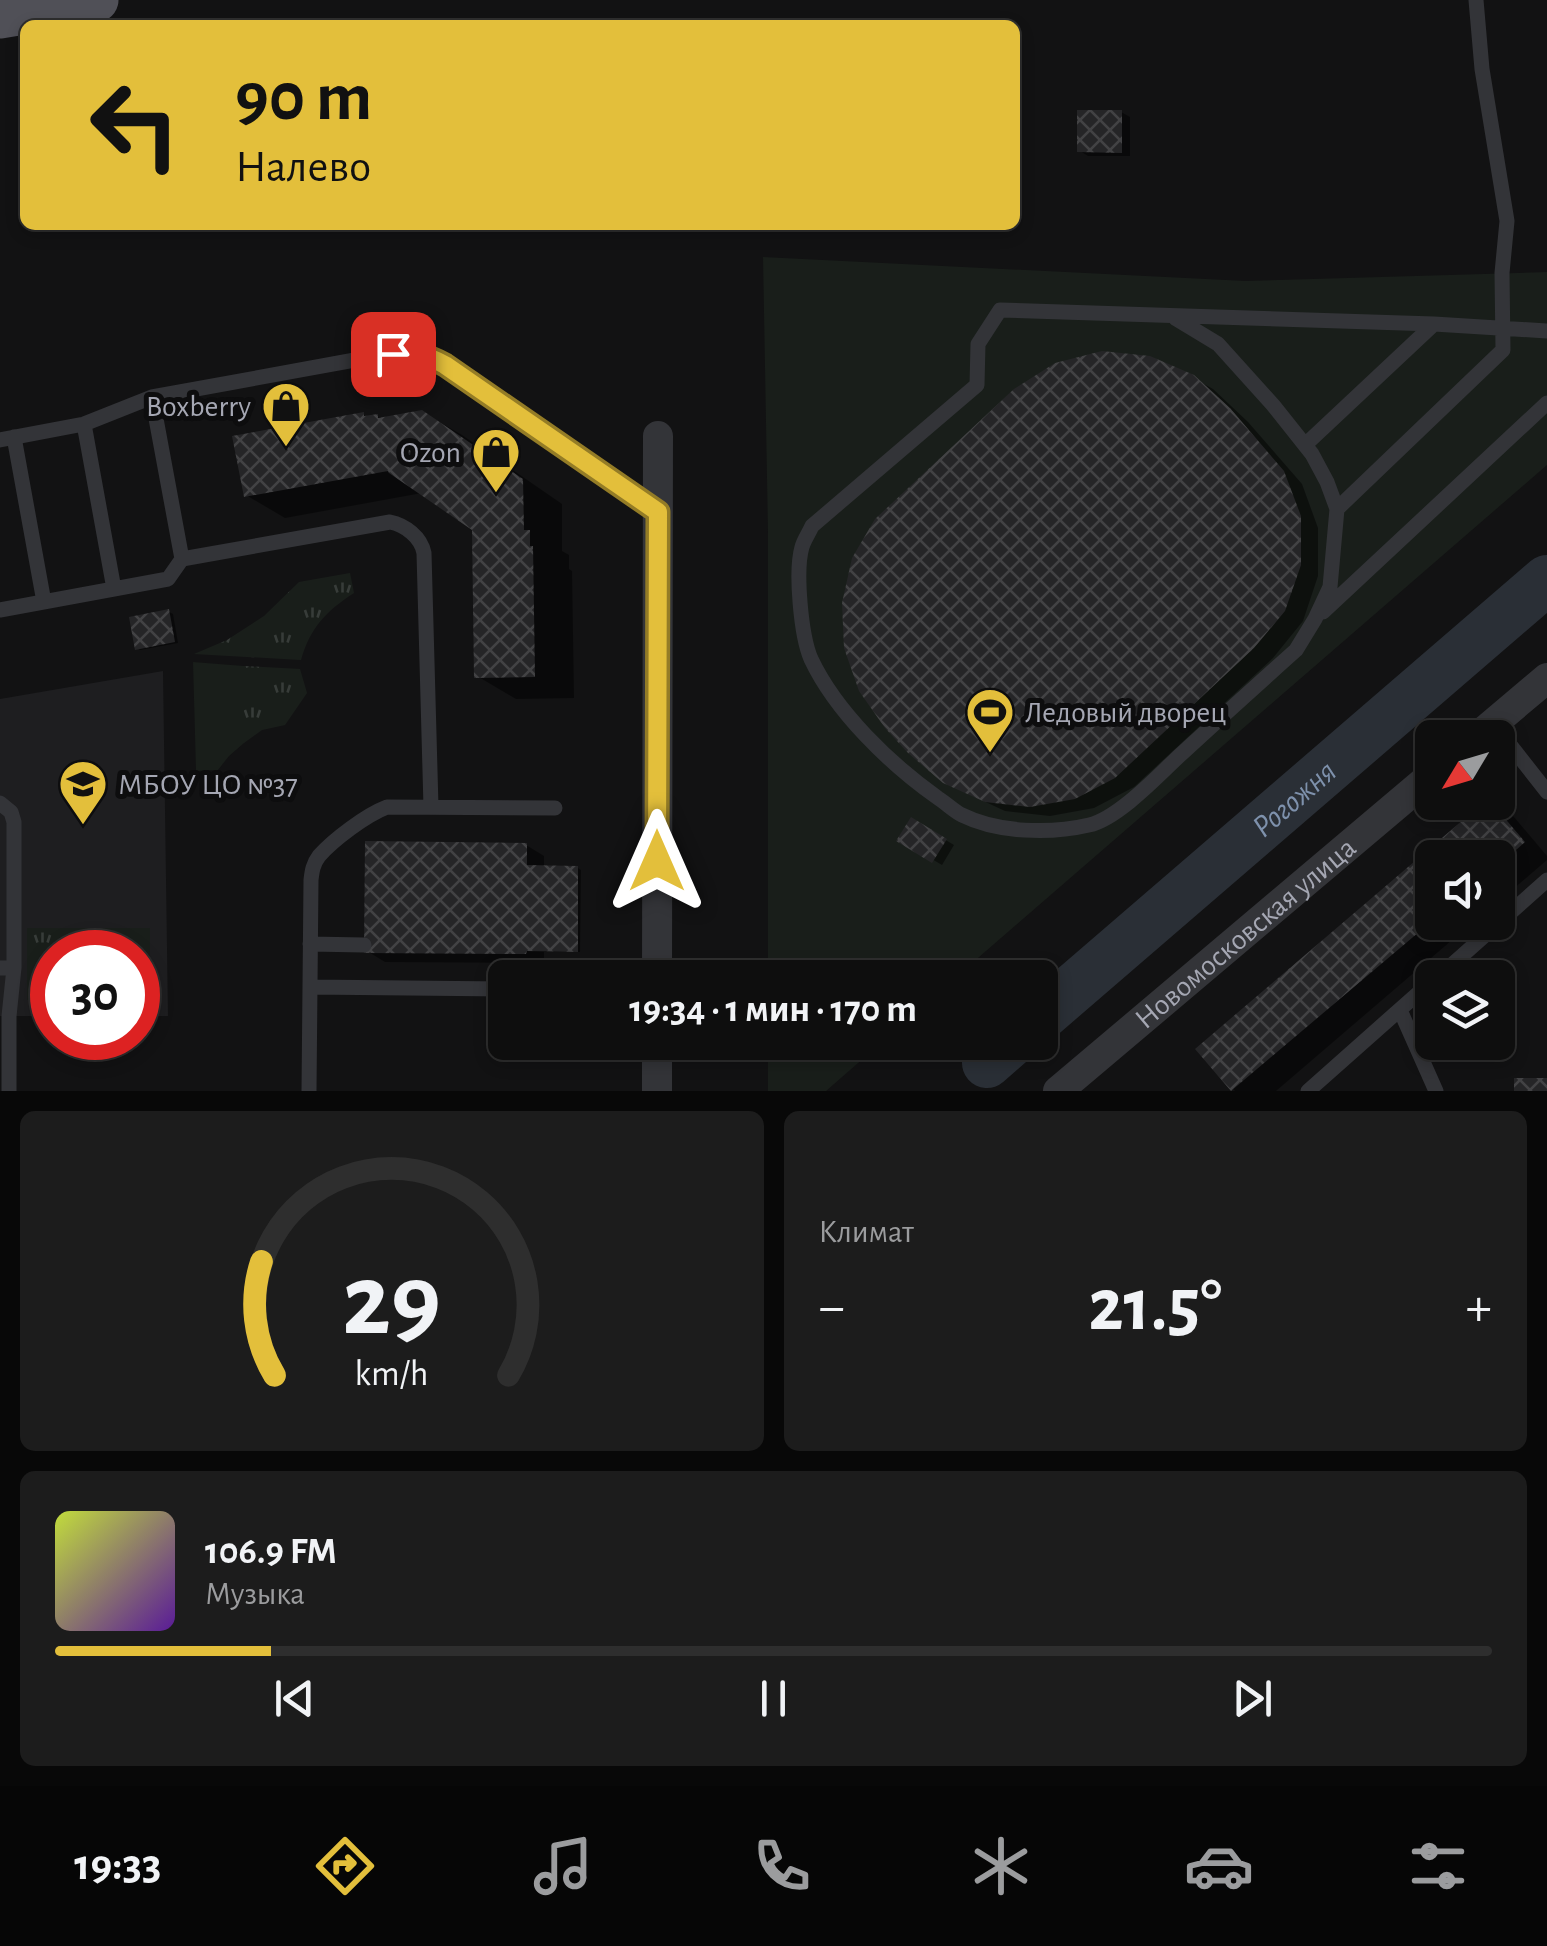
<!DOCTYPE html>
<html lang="ru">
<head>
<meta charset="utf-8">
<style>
  :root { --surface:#0e0e0e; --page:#1c1c1c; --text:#f1f3f6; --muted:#9b9c9e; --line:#2e2e2e; --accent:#e3bf3b }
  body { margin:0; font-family:"Alegreya Sans",sans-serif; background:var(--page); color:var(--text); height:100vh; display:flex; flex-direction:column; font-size:38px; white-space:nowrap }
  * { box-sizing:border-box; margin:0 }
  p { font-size:32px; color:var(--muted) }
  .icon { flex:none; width:55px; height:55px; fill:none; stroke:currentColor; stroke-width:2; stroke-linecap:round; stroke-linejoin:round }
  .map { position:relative; height:1091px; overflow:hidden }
  .drawer { display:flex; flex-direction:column; gap:20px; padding:20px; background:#080808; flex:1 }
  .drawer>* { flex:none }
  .top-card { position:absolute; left:20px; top:20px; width:1000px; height:210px; border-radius:15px; box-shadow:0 5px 15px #0003,0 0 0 2px var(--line); background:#e3bf3b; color:#111; overflow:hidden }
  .needle { width:65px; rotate:232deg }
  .tools { position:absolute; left:1415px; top:720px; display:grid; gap:20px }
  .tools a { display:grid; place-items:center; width:100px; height:100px; border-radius:15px; background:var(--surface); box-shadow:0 5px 15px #0003,0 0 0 2px var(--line); font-size:50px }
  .speed { position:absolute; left:30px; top:930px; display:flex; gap:20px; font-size:50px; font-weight:700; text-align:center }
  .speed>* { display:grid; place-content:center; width:130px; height:130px; border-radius:50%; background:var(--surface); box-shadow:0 5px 15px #0003,0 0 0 2px var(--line); line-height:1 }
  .speed .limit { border:15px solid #d22; background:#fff; color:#111 }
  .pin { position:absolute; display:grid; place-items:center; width:85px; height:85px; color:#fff; margin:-42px; border-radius:20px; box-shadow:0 5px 15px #0006 }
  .me { position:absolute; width:110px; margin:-55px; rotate:0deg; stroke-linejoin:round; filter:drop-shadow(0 0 8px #0008) }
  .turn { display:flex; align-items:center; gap:35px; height:210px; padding:0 50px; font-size:45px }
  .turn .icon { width:130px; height:130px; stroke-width:2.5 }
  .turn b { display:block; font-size:70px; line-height:85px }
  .big { font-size:75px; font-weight:700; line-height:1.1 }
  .drawer .widget { flex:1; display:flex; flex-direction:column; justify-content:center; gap:15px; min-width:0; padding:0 35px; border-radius:15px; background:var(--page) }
  .drawer .dial { align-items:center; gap:0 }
  .dial svg { height:260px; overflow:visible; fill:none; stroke:var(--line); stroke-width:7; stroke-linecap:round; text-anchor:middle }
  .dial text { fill:var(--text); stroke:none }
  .song { display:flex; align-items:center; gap:30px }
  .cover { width:120px; height:120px; border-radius:15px; background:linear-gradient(135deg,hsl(70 70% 55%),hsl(270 70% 35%)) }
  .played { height:10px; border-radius:5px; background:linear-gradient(90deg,var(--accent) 15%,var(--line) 15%) }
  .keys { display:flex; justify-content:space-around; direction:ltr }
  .heat { display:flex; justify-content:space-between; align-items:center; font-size:55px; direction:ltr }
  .drawer .tiles { flex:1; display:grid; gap:20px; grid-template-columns:1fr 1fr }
  .widget:last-child { grid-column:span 2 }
  .trip { position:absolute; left:488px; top:960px; width:570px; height:100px; border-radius:15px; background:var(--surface); box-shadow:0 5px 15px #0003,0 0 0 2px var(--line); font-weight:700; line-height:100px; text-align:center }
  .tabs { display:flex; height:160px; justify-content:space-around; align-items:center; background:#060606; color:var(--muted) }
  .tabs .icon { width:70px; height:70px }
  .tabs .on { color:var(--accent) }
  .tabs b { font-size:45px; color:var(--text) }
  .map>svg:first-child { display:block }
  .built { fill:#1e1e20 }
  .grass { fill:url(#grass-tufts) }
  .pitch { fill:#191e1a }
  .shadow { fill:#0007 }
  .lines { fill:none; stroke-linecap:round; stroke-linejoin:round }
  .river { stroke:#2a2f36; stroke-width:50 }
  .building { fill:url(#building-cross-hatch) }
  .service { stroke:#333438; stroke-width:15 }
  .minor { stroke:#333438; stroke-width:30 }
  .primary { stroke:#505057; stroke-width:45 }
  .route-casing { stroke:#947c26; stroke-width:25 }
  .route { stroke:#e3bf3b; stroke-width:18 }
  .labels { text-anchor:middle; stroke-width:10; stroke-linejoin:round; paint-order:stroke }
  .poi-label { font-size:30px; fill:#a5a7b3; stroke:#0d0d0e; text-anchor:end }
  .street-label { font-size:30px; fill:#a5a7b3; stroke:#0d0d0e }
  .water-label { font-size:32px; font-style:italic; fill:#7e91ac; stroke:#0d0d0e }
</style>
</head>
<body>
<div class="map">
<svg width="1547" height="1091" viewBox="0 0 1547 1091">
  <defs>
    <pattern id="grass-tufts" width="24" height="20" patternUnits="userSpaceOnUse" patternTransform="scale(2.5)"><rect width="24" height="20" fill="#191e1a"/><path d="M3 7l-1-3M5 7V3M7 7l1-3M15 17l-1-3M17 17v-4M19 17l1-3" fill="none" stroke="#373c39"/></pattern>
    <pattern id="building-cross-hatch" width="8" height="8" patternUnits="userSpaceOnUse" patternTransform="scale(2.5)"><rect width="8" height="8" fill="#252527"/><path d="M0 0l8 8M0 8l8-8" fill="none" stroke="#424244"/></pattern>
  </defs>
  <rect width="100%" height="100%" fill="#121213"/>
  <path class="built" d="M 163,671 L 168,1016 L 138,1016 L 138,952 L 52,952 L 52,1016 L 0,1016 L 0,699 Z"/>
  <path class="grass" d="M 350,573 L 354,593 C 326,611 310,628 301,660 L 194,654 L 227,640 L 264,616 L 299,582 Z
    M 244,666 L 300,669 L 307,693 L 285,725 L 262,730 L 244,743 Z
    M 27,928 L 91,928 L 91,952 L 52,952 L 52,1000 L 27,1000 Z
    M 101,928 L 150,928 L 150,1000 L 138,1000 L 138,952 L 101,952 Z"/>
  <path class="pitch" d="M 763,257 L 1246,281 L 1547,272 L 1547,465 L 956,977 L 768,977 L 768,533 Z
    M 193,662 L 244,666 L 244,743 L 229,756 L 218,770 L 196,771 Z
    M 768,1043 L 768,1042 L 881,1043 L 826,1091 L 768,1091 Z"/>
  <path class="shadow" d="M 1121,112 L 1130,117 L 1130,156 L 1088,156 L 1080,151 Z
    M 1193,378 L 1213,389 L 1248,422 L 1302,484 L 1318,528 L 1318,576 L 1303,621 L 1273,658 L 1134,787 L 1094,808 L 1050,816 L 1005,811 L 964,792 Z
    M 422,412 L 462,435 L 562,504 L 562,551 L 569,555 L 569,569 L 572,571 L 574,698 L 516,699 L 477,676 L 475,529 L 422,493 L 285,518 L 246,495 L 363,414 L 369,418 L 377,416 L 383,419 Z
    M 169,612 L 173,614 L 178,643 L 140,650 L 137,648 Z
    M 1488,802 L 1514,817 L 1547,856 L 1547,860 L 1498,902 L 1498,858 L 1432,858 L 1432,922 L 1473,922 L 1276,1091 L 1235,1091 L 1199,1050 Z
    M 912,820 L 954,845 L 942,865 L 900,840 Z
    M 526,845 L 544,856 L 544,868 L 578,868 L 581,870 L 580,952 L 544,952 L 544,963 L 385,962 L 367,951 Z"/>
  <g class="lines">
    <g class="river">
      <path id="s1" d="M 1040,1017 L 1547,580"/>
      <path d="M 987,1063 L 1011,1042"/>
    </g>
  </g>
  <path class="building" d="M 1077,110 L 1122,110 L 1122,153 L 1077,152 Z
    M 1102,351 L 1150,356 L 1194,375 L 1230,408 L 1284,471 L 1301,516 L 1301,565 L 1285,611 L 1254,648 L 1115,778 L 1075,799 L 1030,807 L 985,802 L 943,783 L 908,753 L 885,728 L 859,691 L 844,648 L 842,603 L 852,558 L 875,519 L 1014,389 L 1055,363 Z
    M 422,410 L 523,479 L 524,530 L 530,530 L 530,546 L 533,546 L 535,677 L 474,678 L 472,530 L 389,473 L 388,471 L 244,497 L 232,436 L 364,412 L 364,416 L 378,414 L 378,418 Z
    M 169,609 L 175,642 L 135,650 L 129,617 Z
    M 1484,802 L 1491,802 L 1525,842 L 1498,866 L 1498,858 L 1432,858 L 1432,921 L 1231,1091 L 1195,1049 Z
    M 911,817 L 947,839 L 932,863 L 896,841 Z
    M 365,841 L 527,843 L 527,865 L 578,866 L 578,952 L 527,951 L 526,954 L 364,953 Z
    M 1514,1078 L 1547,1078 L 1547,1091 L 1514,1091 Z"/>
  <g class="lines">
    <path class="service" d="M 1476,0 L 1482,69 L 1507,221 L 1502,273 L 1503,350 L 1337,509 L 1330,587 L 1315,619 L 1296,650 C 1257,685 1217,721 1178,757 C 1157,777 1117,819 1089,825 C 1051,834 998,833 962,815 C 954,811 946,803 938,798 C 890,764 836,712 811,659 C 801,636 795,571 802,547 C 804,540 809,533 812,526 L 977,385 L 978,344 L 1000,310 L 1434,324 L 1547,331
      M 1175,318 L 1218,344 L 1273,405 L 1312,454 L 1327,482 L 1337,509
      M 84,424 L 114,589
      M 14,437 L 44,602
      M 0,440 L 84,424 L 152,397 L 393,353 C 414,352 427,355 445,365 L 658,512
      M 1305,445 L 1434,324
      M 182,559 L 390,522 C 405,525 421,537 424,553 L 431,807
      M 0,610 L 168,579 L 182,559 L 152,397
      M 1323,612 L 1547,403
      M 1493,723 L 1547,792
      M 0,803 L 11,812 L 14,822 L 14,968 L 0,968
      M 310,944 L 364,945
      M 1437,978 L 1547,880
      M 310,987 L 505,989
      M 1400,1010 L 1436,1091
      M 9,1091 L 9,1016 L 14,968
      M 309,1091 L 311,880 C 312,871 313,864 319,856 C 333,840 366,815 387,807 L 555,808
      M 1308,1091 L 1432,981"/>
    <g class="minor">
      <path d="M 1476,738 L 1547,678"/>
      <path d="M 657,978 L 658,436"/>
      <path d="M 657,1091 L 657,1042"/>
      <path id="s2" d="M 1058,1091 L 1432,775"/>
    </g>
    <path class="primary" d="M 0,16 L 96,0"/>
  </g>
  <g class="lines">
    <g class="route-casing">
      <path id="route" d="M 393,354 C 414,352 427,355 445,365 L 658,512 L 657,861"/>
    </g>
    <use href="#route" class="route"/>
  </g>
  <defs>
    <g id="shop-pin" transform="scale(2.5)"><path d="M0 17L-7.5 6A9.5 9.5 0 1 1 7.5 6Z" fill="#e3bf3b" stroke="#0d0d0e"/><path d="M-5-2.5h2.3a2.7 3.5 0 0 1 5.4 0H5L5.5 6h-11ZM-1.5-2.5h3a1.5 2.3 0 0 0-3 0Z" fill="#111"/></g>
    <g id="stadium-pin" transform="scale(2.5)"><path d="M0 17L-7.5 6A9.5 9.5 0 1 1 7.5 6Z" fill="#e3bf3b" stroke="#0d0d0e"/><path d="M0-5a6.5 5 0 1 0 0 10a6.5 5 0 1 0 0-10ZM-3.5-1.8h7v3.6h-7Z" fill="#111"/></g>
    <g id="school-pin" transform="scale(2.5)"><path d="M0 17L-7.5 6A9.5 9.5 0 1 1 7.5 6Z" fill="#e3bf3b" stroke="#0d0d0e"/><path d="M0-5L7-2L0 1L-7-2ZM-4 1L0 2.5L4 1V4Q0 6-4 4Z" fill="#111"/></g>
  </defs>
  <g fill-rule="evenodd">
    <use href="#shop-pin" x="286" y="406"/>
    <use href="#shop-pin" x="496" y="452"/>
    <use href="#stadium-pin" x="990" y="712"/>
    <use href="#school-pin" x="83" y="784"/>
  </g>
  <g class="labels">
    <g class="poi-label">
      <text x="251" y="416">Boxberry</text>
      <text x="461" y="462">Ozon</text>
      <text x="1025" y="722" text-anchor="start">Ледовый дворец</text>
      <text x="118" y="794" text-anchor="start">МБОУ ЦО №37</text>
    </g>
    <g class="street-label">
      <text dy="10" stroke="none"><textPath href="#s2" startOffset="245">Новомосковская улица</textPath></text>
    </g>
    <g class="water-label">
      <text dy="11" stroke="none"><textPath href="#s1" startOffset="335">Рогожня</textPath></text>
    </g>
  </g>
</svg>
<div class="tools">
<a><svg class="needle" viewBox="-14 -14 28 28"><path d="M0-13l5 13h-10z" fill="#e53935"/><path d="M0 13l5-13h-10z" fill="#9b9c9e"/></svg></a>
<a><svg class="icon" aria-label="sound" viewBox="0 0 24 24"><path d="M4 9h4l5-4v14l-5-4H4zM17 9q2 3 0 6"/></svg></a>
<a><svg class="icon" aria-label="layers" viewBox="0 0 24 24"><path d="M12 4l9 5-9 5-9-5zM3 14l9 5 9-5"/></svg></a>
</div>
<div class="speed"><div class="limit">30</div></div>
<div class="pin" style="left:393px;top:354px;background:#d93025"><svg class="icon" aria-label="arrive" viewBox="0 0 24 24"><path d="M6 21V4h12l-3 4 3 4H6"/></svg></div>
<svg class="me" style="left:657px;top:861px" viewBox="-20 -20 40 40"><path d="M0-17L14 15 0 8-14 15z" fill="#e3bf3b" stroke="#fff" stroke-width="4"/></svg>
<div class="trip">19:34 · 1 мин · 170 m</div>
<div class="top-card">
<div class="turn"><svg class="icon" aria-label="left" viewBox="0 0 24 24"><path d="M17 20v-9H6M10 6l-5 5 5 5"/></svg><div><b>90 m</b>Налево</div></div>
</div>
</div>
<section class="drawer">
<div class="tiles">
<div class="widget dial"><svg viewBox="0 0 100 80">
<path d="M14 69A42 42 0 1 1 86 69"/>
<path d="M14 69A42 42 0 0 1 10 34" stroke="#e3bf3b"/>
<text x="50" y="56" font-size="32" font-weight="700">29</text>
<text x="50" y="72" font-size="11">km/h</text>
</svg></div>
<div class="widget"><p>Климат</p>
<div class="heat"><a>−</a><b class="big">21.5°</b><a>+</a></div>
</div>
<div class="widget">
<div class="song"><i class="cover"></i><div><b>106.9 FM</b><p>Музыка</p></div></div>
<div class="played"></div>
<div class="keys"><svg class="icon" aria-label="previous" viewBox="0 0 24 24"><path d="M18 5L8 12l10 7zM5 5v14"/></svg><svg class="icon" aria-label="pause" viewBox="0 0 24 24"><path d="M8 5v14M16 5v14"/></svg><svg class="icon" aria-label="next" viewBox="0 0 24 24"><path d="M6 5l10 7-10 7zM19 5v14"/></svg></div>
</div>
</div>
</section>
<nav class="tabs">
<b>19:33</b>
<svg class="icon on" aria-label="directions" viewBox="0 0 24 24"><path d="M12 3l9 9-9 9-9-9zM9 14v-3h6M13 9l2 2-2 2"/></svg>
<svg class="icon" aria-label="music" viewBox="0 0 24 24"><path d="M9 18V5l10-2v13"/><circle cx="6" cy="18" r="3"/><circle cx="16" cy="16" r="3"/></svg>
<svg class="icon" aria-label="phone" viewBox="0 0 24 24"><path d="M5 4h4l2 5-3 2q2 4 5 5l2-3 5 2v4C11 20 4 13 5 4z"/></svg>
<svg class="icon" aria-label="climate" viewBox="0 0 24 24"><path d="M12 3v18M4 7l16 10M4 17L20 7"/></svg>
<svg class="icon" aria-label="car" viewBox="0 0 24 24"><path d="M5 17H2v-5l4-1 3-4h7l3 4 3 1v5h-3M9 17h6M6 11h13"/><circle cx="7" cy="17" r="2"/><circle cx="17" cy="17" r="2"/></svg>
<svg class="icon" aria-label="filters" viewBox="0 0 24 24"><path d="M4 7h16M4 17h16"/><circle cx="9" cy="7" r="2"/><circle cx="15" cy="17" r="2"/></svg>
</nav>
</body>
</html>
